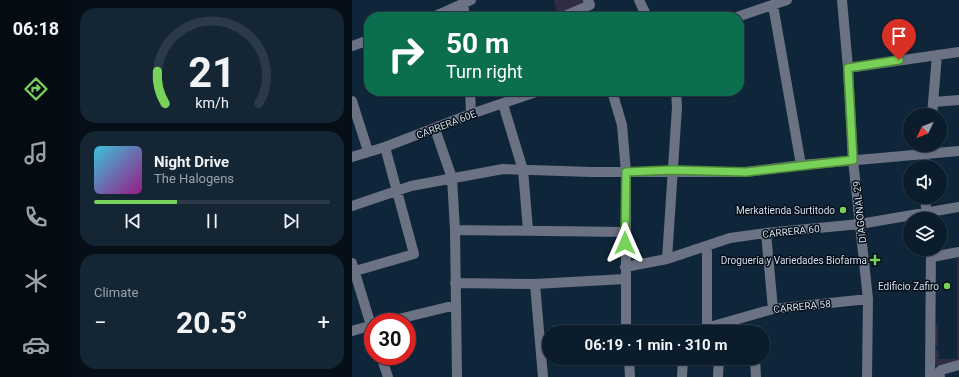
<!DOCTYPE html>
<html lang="en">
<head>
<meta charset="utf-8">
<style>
  :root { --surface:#0b1c2c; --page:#142534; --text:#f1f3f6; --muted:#9aa1a9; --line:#2b3a48; --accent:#78d158 }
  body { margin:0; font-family:Roboto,sans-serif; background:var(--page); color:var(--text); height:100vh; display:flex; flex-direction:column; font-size:15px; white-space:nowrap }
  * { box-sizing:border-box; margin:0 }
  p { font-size:13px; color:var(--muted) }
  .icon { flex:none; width:22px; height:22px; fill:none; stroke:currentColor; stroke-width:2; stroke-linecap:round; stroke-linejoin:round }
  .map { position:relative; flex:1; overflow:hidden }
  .side { display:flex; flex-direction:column; gap:8px; padding:8px; background:#060f18; width:280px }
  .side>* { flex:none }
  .hud { position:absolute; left:12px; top:12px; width:380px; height:84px; border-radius:16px; box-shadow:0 1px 3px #0004,0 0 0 1px var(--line); background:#0b6e4f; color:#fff; overflow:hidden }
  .needle { width:26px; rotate:227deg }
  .tools { position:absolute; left:551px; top:108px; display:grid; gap:8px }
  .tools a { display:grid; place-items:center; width:44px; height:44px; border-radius:50%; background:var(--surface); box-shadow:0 1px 3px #0004,0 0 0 1px var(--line); font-size:20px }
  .speed { position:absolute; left:12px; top:313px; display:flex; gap:8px; font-size:20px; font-weight:700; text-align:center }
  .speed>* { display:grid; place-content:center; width:52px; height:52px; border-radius:50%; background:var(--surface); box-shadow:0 1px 3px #0004,0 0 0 1px var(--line); line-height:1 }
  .speed .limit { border:6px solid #d22; background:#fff; color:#111 }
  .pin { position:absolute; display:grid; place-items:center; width:34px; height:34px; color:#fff; margin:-41px -17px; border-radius:50% 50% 50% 0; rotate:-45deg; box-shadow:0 0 4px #0007 }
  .pin .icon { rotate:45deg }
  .me { position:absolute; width:44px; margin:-22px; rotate:0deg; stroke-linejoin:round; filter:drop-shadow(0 0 3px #0008) }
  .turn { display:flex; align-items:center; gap:14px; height:84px; padding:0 16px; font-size:18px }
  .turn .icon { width:52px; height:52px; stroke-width:2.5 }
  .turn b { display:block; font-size:28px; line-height:34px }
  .big { font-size:30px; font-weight:700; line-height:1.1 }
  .side .widget { flex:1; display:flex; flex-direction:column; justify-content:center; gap:6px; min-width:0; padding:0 14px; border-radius:16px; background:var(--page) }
  .side .dial { align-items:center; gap:0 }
  .dial svg { height:104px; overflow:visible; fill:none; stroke:var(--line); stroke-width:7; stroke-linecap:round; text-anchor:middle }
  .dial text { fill:var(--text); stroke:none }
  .song { display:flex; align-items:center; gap:12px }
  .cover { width:48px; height:48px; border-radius:6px; background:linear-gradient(135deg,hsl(190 70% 55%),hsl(310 70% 35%)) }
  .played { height:4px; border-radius:2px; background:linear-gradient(90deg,var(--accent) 35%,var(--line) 35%) }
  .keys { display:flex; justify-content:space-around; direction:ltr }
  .heat { display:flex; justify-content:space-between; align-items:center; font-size:22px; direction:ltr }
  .trip { position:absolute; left:190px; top:325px; width:228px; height:40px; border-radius:20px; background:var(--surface); box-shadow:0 1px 3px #0004,0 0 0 1px var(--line); font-weight:700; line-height:40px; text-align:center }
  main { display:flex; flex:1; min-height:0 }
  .dock { display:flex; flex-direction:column; width:72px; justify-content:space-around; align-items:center; background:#040b12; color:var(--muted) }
  .dock .icon { width:28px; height:28px }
  .dock .selected { color:var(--accent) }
  .dock b { font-size:18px; color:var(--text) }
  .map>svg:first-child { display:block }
  .green { fill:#302c43 }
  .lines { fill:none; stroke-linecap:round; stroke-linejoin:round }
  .minor { stroke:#6b7284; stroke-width:10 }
  .route-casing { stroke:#4e8839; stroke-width:10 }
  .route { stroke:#78d158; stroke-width:7 }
  .poi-dot { fill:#78d158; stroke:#050e17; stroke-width:1.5 }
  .labels { text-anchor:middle; stroke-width:3; stroke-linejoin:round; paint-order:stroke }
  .street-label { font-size:10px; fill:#d1dfec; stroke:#050e17 }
  .poi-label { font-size:10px; fill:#d1dfec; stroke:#050e17; text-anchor:end }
</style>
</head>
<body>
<main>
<nav class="dock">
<b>06:18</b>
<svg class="icon selected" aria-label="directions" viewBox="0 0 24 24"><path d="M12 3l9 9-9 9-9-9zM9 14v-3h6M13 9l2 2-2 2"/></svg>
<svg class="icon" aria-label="music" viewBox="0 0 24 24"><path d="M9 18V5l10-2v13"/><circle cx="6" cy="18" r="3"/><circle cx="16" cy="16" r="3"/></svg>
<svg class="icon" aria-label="phone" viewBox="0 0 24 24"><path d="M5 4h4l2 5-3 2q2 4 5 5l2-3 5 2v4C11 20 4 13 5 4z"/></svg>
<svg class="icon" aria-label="climate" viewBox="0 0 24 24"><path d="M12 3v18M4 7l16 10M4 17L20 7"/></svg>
<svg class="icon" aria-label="car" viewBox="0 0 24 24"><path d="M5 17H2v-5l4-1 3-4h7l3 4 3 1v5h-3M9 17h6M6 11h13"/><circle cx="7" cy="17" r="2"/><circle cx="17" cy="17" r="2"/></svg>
</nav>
<section class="side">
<div class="widget dial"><svg viewBox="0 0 100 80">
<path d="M14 69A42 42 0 1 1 86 69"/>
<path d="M14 69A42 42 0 0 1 8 44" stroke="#78d158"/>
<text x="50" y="56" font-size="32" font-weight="700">21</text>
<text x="50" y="72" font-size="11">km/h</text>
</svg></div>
<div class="widget">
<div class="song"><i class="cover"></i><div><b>Night Drive</b><p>The Halogens</p></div></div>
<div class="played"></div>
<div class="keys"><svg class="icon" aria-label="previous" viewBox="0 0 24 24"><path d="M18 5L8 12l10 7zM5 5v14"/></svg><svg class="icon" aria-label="pause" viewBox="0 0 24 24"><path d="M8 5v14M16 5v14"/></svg><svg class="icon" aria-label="next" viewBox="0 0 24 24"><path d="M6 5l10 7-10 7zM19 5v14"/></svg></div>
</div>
<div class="widget"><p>Climate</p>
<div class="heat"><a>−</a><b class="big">20.5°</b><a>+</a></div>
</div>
</section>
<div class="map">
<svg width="607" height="377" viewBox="0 0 607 377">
  <rect width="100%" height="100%" fill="#0f263a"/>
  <path class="green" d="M 202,0 L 234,0 L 236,3 L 206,16 Z
    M 605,258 L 607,258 L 607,361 L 583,366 L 583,349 L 586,349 L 587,359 L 605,359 Z
    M 583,324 L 586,324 L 586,346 L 583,346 Z"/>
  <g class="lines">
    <path class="minor" d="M 287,0 L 295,17
      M 490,0 L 496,68 L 501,160 L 516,299 L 515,377
      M 111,4 L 113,17
      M 421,5 L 449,165
      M 81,17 L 119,0
      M 210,17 L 238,5 L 236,0
      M 385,17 L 435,0
      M 0,46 L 17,40
      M 496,68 L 607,52
      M 118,91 L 119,114
      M 260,91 L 270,125 L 274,172 L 274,332
      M 0,101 L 16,151
      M 582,102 L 607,100
      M 151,104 L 171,170 L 176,230
      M 580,115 L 585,55
      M 83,129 L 100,178 L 103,230 L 105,377
      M 0,157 L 33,147 L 119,114 L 187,91
      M 572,167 L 575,145
      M 573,197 L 575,219
      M 0,206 L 59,186 L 151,169 L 240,172 L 394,172 L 449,165 L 607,151
      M 103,230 L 273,232
      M 414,233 L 421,309
      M 355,247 L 355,327
      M 580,257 L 607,252
      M 315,259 L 325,107 L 324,91
      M 0,263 L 21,332
      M 273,267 L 315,259 L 378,238 L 414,233 L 508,224 L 607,207
      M 0,272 L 62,254 L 33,147
      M 103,283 L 183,284 L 273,279
      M 183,284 L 191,377
      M 34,322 L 104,305
      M 0,331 L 21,325
      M 340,332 L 421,309 L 516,299
      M 29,356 L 36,377
      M 277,358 L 278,377
      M 403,358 L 404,377
      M 330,377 L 331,358
      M 366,377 L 367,358
      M 578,377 L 579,249
      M 588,377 L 587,372 L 589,370 L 607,365"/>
  </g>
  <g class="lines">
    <g class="route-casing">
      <path id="route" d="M 273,243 L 274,172 L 320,170 L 394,172 L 501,160 L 496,68 L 547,60"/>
    </g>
    <use href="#route" class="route"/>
  </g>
  <g class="poi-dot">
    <circle cx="491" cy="210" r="4"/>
    <path d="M521 254h4v4h4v4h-4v4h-4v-4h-4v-4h4z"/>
    <circle cx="595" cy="286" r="4"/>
  </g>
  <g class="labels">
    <g class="street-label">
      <text transform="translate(94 124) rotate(-21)" y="4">CARRERA 60E</text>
      <text transform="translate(507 212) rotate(-96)" y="4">DIAGONAL 29</text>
      <text transform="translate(439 231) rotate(-6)" y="4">CARRERA 60</text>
      <text transform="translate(450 306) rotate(-6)" y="4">CARRERA 58</text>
    </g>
    <g class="poi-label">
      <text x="483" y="214">Merkatienda Surtitodo</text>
      <text x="515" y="264">Droguería y Variedades Biofarma</text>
      <text x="587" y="290">Edificio Zafiro</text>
    </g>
  </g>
</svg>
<div class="tools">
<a><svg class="needle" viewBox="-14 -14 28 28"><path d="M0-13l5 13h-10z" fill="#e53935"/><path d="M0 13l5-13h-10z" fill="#9aa1a9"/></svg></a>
<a><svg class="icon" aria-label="sound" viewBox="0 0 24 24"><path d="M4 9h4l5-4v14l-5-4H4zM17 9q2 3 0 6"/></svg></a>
<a><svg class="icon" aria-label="layers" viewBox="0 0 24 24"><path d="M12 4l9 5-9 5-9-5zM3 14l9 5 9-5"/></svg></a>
</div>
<div class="speed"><div class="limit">30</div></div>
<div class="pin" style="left:547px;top:60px;background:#d93025"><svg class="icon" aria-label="arrive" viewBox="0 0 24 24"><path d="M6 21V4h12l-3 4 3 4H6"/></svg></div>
<svg class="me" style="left:273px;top:243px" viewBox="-20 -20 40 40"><path d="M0-17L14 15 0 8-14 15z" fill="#78d158" stroke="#fff" stroke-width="4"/></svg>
<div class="trip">06:19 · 1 min · 310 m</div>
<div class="hud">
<div class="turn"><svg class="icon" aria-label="right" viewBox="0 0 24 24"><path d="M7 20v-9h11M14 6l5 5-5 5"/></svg><div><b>50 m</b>Turn right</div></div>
</div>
</div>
</main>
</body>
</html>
